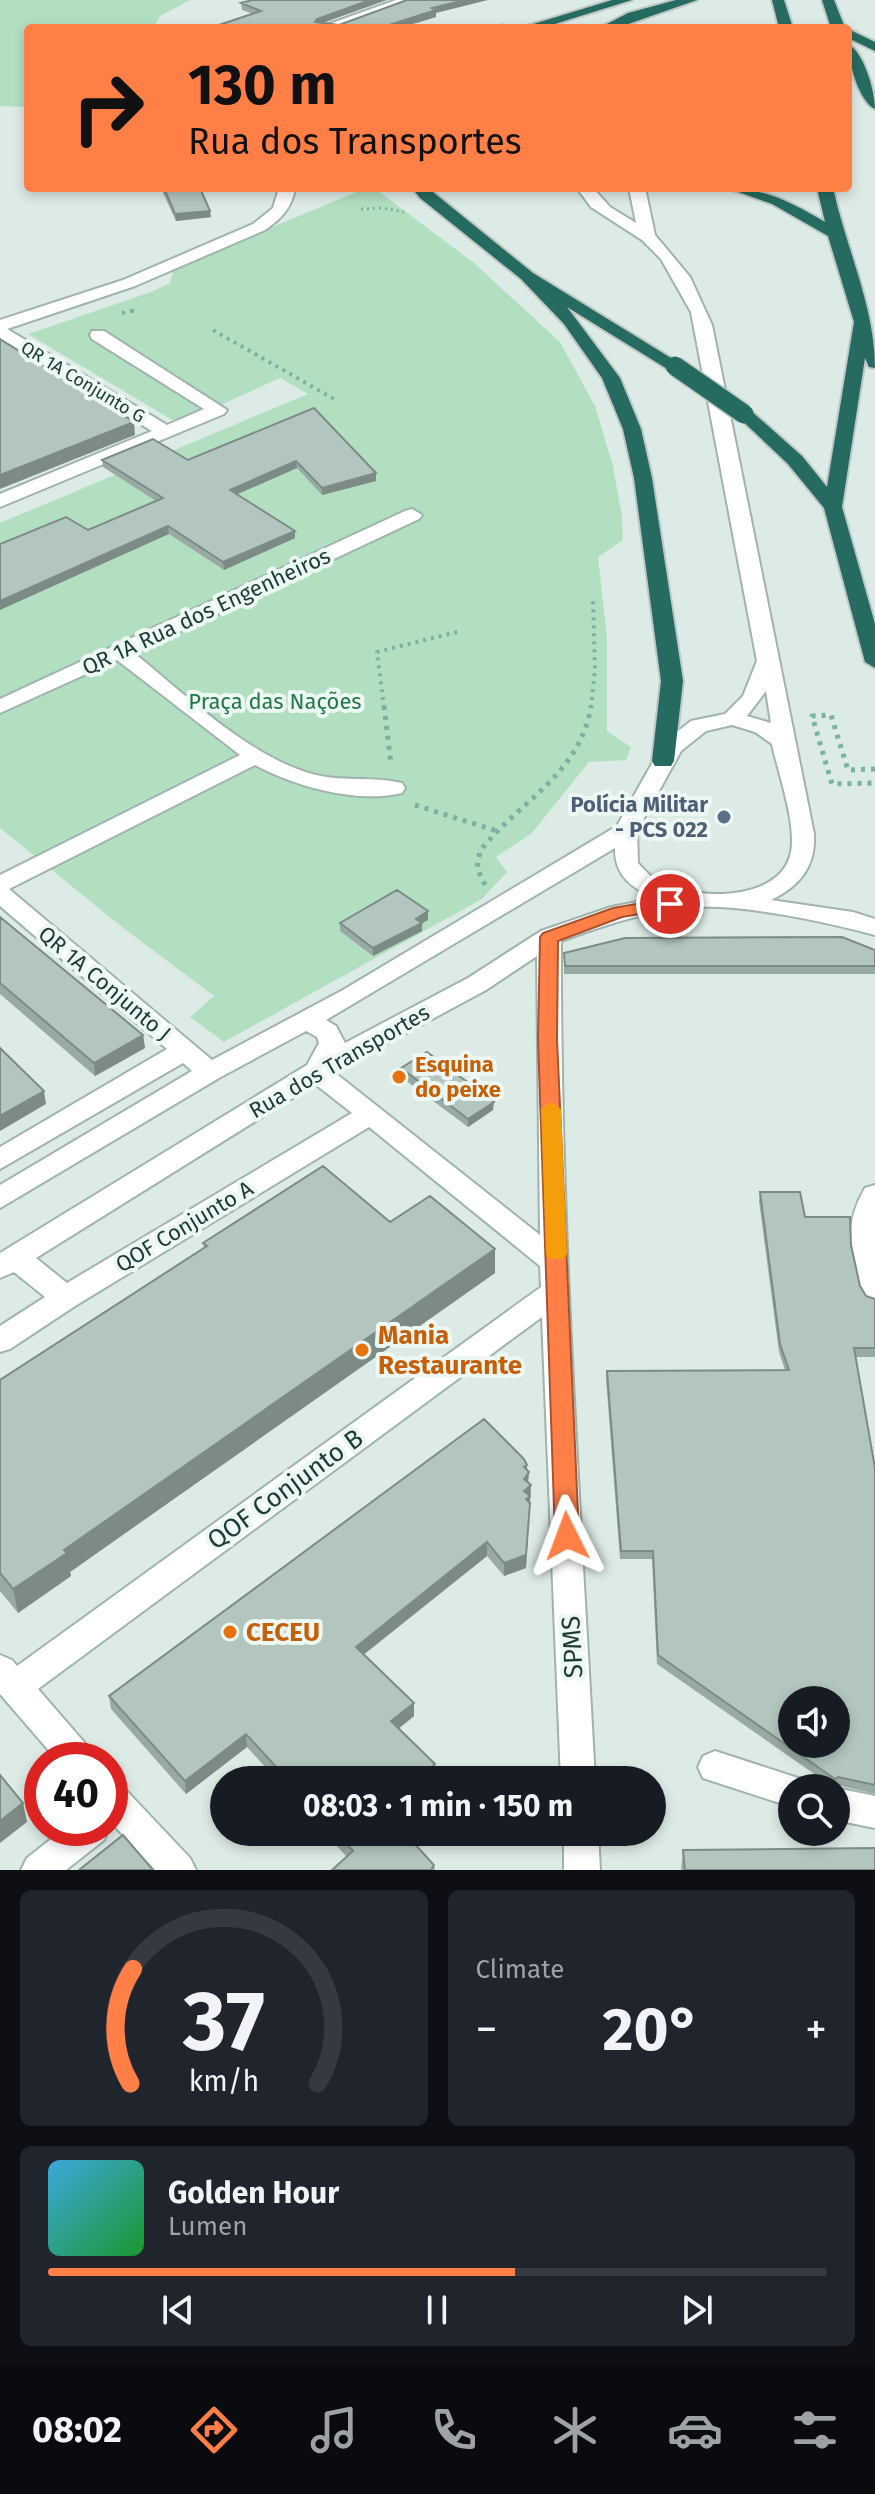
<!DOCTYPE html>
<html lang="en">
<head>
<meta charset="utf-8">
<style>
  :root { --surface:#171b24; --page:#20242c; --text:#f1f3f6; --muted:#9ea1a6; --line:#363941; --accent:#ff7f47 }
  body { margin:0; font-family:"Fira Sans",sans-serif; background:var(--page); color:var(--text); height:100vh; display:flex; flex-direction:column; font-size:30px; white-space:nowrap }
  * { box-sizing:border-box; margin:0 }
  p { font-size:26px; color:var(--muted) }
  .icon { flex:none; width:44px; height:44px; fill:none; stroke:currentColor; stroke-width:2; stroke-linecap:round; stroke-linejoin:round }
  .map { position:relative; height:1870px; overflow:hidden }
  .details { display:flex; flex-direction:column; gap:20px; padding:20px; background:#0d0f14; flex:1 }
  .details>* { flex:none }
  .banner { position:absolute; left:24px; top:24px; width:828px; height:168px; border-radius:8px; box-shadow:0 4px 12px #0003; background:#ff7f47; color:#111; overflow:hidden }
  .tools { position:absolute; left:778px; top:1686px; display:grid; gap:16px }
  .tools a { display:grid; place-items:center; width:72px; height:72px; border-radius:50%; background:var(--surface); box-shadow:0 4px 12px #0003; font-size:40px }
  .speed { position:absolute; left:24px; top:1742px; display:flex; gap:16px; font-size:40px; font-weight:700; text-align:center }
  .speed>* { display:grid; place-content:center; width:104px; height:104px; border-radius:50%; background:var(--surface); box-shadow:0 4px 12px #0003; line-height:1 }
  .speed .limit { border:12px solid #d22; background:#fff; color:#111 }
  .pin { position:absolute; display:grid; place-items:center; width:68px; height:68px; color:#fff; margin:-34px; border:4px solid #fff; border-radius:50%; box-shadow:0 2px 8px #0007 }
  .me { position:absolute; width:88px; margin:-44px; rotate:357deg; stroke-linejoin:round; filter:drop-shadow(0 0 6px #0008) }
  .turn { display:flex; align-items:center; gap:28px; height:168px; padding:0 32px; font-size:36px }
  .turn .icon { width:104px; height:104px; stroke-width:2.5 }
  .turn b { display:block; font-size:56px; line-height:68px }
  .big { font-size:60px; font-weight:700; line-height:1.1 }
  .details .widget { flex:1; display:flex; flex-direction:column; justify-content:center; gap:12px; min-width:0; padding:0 28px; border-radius:12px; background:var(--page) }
  .details .dial { align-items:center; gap:0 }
  .dial svg { height:208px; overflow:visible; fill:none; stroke:var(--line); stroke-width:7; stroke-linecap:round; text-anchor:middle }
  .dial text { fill:var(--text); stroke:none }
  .song { display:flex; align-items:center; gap:24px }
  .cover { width:96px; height:96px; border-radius:12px; background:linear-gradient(135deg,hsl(200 70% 55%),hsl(130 70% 35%)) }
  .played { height:8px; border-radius:4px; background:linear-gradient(90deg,var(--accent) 60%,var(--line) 60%) }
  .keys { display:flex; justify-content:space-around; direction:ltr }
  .heat { display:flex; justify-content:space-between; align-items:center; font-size:44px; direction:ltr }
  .details .tiles { flex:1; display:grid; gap:20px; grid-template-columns:1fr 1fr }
  .widget:last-child { grid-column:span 2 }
  .trip { position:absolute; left:210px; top:1766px; width:456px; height:80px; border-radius:40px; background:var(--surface); box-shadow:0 4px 12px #0003; font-weight:700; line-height:80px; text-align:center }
  .menu { display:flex; height:128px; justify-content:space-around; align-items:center; background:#090b0e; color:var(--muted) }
  .menu .icon { width:56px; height:56px }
  .menu .on { color:var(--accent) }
  .menu b { font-size:36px; color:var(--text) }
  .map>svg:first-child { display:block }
  .green { fill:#b3dfc1 }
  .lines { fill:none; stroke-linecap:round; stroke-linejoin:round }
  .minor-casing { stroke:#a0b3ad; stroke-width:4 }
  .highway-casing { stroke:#c0c8c6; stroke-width:4 }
  .path-far2 { stroke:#79b2a4; stroke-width:3; stroke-dasharray:2 4; stroke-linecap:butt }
  .path-far1 { stroke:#79b2a4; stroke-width:4; stroke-dasharray:3 5; stroke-linecap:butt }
  .path { stroke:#79b2a4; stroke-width:5; stroke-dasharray:4 6; stroke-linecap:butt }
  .minor { fill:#fff; fill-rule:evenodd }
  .highway { fill:#266b61; fill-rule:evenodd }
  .highway-bridge-casing { stroke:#c0c8c6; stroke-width:22; stroke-linecap:butt }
  .highway-bridge { stroke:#266b61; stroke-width:19 }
  .wall { fill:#99aaa4 }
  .shaded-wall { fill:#7d8b86 }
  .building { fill:#b2c6bf; stroke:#7d8b86; stroke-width:2; fill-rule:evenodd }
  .route { fill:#ff7f47; stroke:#a6532e; stroke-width:2 }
  .slow { fill:#f59e0b }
  .service-dot { fill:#5c6f8a; stroke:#edf7f3; stroke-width:3 }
  .food-dot { fill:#e8710a; stroke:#edf7f3; stroke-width:3 }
  .labels { text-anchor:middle; stroke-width:8; stroke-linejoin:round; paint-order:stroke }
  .far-street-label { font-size:18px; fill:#1d3c35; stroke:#edf7f3 }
  .street-label { font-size:22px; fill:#1d3c35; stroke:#edf7f3 }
  .park-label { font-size:22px; fill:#237749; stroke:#edf7f3 }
  .service-label { font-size:22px; font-weight:bold; fill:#4e5e75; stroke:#edf7f3; text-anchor:end }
  .food-label { font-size:22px; font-weight:bold; fill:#c56008; stroke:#edf7f3; text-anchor:start }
  .near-food-label { font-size:26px; font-weight:bold; fill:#c56008; stroke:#edf7f3; text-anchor:start }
  .near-street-label { font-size:26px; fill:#1d3c35; stroke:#edf7f3 }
</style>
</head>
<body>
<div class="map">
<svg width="875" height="1870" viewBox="0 0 875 1870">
  <rect width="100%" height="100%" fill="#ddebe6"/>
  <path class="green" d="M 0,0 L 190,0 L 160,16 L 153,28 L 28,28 L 28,107 L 0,106 Z
    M 366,188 L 374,188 L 474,263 L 560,342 L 595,406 L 613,466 L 622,517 L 623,540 L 598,557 L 607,638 L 607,731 L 631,747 L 626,760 L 589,762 L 531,834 L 496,857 L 507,872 L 482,899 L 224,1042 L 190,1017 L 214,996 L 122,927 L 0,828 L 0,523 L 308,394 L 280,378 L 179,424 L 28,334 L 151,292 L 170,283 L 174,268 Z"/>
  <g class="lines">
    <g class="minor-casing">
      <path id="minor" d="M 396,0 L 415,0 L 338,28 L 318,28 Z
        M 279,188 L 295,188 C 292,208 281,219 265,230 L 135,286 L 7,329 L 167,425 L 204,409 L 92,339 L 90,335 L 92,331 L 104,331 L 227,410 L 224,414 L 0,507 L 0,494 L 152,431 L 0,339 L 0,320 L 123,280 L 253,224 L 273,208 Z
        M 577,188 L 593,188 L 610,207 L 636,223 L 629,188 L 645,188 L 655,235 L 690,277 L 712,325 L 814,834 C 816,866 800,886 771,900 L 853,912 L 875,919 L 875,935 C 827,922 747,905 699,907 C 651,909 605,925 561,941 C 560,1222 580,1500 595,1780 L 561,1780 L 542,1317 L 38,1689 L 90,1749 L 95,1760 L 57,1760 L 0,1694 L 0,1655 L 12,1660 L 17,1666 L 541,1287 L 540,1266 L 369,1127 L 75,1306 L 10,1349 L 0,1352 L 0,1326 L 45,1297 L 14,1272 L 0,1278 L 0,1253 L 307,1065 L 319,1043 L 317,1037 L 306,1031 L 219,1078 L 0,1208 L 0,1185 L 192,1071 L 183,1063 L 0,1169 L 0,1147 L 167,1049 L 0,906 L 0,875 L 240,755 L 117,660 L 0,713 L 0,699 L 405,511 L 412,509 L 422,515 L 419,519 L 134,653 C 185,694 251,759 316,775 C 344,782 374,776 402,783 L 405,788 L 402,793 C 357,804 294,786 255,765 L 9,889 L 212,1060 L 343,990 L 617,826 L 664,742 L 691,721 L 725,714 L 743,696 L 757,661 L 691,312 L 661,259 L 642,240 L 591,207 ZM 766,691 L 771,723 L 747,716 ZM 732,725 L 755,732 L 772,744 C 778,773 800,832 789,859 C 774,901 695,900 661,883 C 652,878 645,871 638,863 L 637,831 L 681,751 L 706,731 ZM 615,848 C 614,875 633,891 658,898 L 611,907 L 541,931 L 468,978 L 345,1043 L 336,1026 L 326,1020 ZM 537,956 L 540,1235 L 334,1072 L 486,990 ZM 315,1084 L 352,1113 L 67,1283 L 36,1258 Z
        M 875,1185 L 875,1305 L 865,1302 L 861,1294 C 852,1253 842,1227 865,1188 Z
        M 715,1751 L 804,1780 L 808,1788 L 792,1788 L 792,1807 L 703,1778 L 698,1767 L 703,1756 Z
        M 110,1781 L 122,1786 L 190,1858 L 196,1870 L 155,1870 L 110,1821 Z
        M 836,1788 L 875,1796 L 875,1828 L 836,1820 Z
        M 65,1828 L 109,1828 L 104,1840 L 66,1870 L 21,1870 L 27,1858 Z
        M 564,1832 L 598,1832 L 600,1870 L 564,1870 Z"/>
    </g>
    <g class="highway-casing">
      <path id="highway" d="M 612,0 L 632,0 L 542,28 L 520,28 Z
        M 676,0 L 697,0 L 617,28 L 599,28 L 628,13 Z
        M 772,0 L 784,0 L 793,28 L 779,28 Z
        M 822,0 L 834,0 L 845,28 L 831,28 Z
        M 848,29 L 875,42 L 875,51 L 848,38 Z
        M 848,44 C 864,52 875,92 875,109 C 859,102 848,61 848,44 Z
        M 412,188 L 428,188 L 533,273 L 684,366 L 675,371 L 669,370 L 567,307 L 620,378 L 641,429 L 652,478 L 683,681 L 674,761 L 671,766 L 655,766 L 652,761 L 661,681 L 634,478 L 623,429 L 602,378 L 564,324 L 521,279 L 420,198 Z
        M 727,188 C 765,188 792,203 825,222 L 817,188 L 833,188 C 846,248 875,307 875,368 L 869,367 L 865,358 L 842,507 L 875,624 L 875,668 L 865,662 L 824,508 L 788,464 L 735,414 L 738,410 L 750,410 L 802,456 L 827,487 L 854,322 L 828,236 L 772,204 Z"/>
    </g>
    <path class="path-far2" d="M 491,28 L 503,24
      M 361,209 L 383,208 L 404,212
      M 132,311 L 136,310"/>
    <path class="path-far1" d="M 122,313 L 136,310
      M 213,330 L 334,399
      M 384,708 L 377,652 L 461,631
      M 591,708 L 595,669 L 593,599"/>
    <path class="path" d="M 384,706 L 391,764
      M 875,769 L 848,770 L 831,715 L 812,716 L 832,784 L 875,783
      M 415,805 L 500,832
      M 485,885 L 477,868 L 480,851 C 519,801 580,775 591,706"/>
    <use href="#minor" class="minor"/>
    <use href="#highway" class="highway"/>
    <g class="highway-bridge-casing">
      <path id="highway-bridge" d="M 675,366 L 744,414"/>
    </g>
    <use href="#highway-bridge" class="highway-bridge"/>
  </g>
  <path class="wall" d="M 241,3 L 323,23 L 339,25 L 436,13 L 436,17 L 399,28 L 219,28 L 219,25 L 253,14 L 242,10 Z
    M 163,188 L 274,188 L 274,192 L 202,192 L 211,217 L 176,221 L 163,193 Z
    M 314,408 L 376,481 L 322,495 L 297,468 L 237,494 L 295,538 L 224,570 L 169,534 L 88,530 L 156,501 L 103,467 L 102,460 L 188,460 Z
    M 428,911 L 428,920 L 422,923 L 422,931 L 373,956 L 340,931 L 340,923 Z
    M 0,917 L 143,1035 L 145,1048 L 95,1076 L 0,994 Z
    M 875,950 L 875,974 L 564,974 L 564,953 Z
    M 401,1068 L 493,1110 L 468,1127 L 401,1077 Z
    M 760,1192 L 805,1217 L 851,1245 L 860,1286 L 866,1296 L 875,1299 L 875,1357 L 856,1357 L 875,1469 L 875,1794 L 837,1785 L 833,1787 L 657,1664 L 652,1559 L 620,1559 L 606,1379 L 607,1371 L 785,1370 L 779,1352 L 759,1201 Z
    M 390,1222 L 495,1249 L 495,1273 L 70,1572 L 71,1576 L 18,1613 L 0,1591 L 0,1380 L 204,1248 L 203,1243 Z
    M 527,1465 L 528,1483 L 531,1485 L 526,1568 L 504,1576 L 487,1556 L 364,1654 L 414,1716 L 399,1728 L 435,1764 L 435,1778 L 432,1780 L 277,1780 L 247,1747 L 186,1794 L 111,1709 L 109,1696 Z
    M 324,1832 L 404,1832 L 434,1865 L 435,1870 L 332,1870 L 347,1857 Z
    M 683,1850 L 875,1870 L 681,1870 Z"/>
  <path class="shaded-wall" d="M 370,0 L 387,0 L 317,25 L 315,22 L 317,19 Z
    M 465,0 L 488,0 L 436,13 L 436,17 L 399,28 L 380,28 L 432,8 Z
    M 210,211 L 211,217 L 176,221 L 175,214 Z
    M 134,422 L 135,435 L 0,489 L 0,475 Z
    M 296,461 L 297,468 L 231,497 L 230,490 Z
    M 376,473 L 376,481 L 322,495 L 322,488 Z
    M 168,526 L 169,534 L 0,610 L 0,601 Z
    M 295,531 L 295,538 L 224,570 L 223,562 Z
    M 428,911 L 428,920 L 422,923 L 422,931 L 373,956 L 373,948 Z
    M 143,1035 L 145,1048 L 95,1076 L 94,1063 Z
    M 44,1091 L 46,1104 L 0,1131 L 0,1116 Z
    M 494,1102 L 493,1110 L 468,1127 L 468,1119 Z
    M 495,1249 L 495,1273 L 70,1572 L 71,1576 L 18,1613 L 13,1589 L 64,1550 Z
    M 527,1465 L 527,1475 L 529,1472 L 528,1486 L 531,1485 L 526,1568 L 504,1576 L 504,1563 L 524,1467 Z
    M 487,1542 L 487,1556 L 357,1660 L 356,1647 Z
    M 414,1703 L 414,1716 L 392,1734 L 391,1721 Z
    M 246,1734 L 247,1747 L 186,1794 L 185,1781 Z
    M 435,1764 L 435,1778 L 432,1780 L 417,1780 Z
    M 23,1803 L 27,1822 L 0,1843 L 0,1821 Z"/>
  <path class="building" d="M 252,0 L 370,0 L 317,19 L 315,22 L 339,25 L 407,0 L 465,0 L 432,8 L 436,10 L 380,28 L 236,28 L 219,25 L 261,11 L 241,3 Z
    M 164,188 L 200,188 L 210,211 L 175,214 Z
    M 0,339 L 134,422 L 0,475 Z
    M 314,408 L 376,473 L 322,488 L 296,461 L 230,490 L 295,531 L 223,562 L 168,526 L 0,601 L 0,544 L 66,517 L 88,530 L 163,498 L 102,460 L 153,439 L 188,460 Z
    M 397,890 L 428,911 L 416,919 L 422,923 L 373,948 L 340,923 Z
    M 0,917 L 143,1035 L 94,1063 L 0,983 Z
    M 842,937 L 875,950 L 875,966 L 565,966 L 564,953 L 625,938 Z
    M 0,1048 L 44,1091 L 0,1116 Z
    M 427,1052 L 494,1102 L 468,1119 L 401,1068 Z
    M 323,1166 L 390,1222 L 430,1196 L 495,1249 L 64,1550 L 67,1553 L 13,1589 L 0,1573 L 0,1380 L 207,1246 L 203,1243 Z
    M 760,1192 L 800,1192 L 805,1217 L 850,1217 L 851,1245 L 860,1286 L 866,1296 L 875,1299 L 875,1348 L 854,1348 L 875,1468 L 875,1785 L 838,1777 L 835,1779 L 658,1655 L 653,1551 L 621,1551 L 607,1371 L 789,1370 L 780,1344 ZM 792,1700 L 836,1700 L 836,1744 L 792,1744 Z
    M 484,1419 L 524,1459 L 527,1465 L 524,1467 L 529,1472 L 524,1479 L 531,1485 L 524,1491 L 530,1496 L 526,1499 L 530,1503 L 526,1555 L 504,1563 L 487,1542 L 356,1647 L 414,1703 L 391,1721 L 435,1764 L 417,1780 L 288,1780 L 246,1734 L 185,1781 L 109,1696 Z
    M 0,1775 L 23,1803 L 0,1821 Z
    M 336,1832 L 404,1832 L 434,1865 L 431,1870 L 332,1870 L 353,1851 Z
    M 123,1835 L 153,1870 L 79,1870 Z
    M 875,1848 L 875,1870 L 685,1870 L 683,1850 Z"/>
  <path class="route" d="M 670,898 L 679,904 L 677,908 L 622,917 L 558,941 L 557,1039 L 579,1536 L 575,1543 L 567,1546 L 558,1543 L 555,1536 L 538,1039 L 540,937 L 543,933 L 613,908 Z"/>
  <path class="slow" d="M 551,1102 L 561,1109 L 567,1254 L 564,1259 L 549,1259 L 546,1254 L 541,1109 Z"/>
  <circle class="service-dot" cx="724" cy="817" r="8"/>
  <g class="food-dot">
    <circle cx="399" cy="1077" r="8"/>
    <circle cx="362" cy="1350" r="8"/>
    <circle cx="230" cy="1632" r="8"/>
  </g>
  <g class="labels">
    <g class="far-street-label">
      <text transform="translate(83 382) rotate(31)" y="6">QR 1A Conjunto G</text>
    </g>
    <g class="street-label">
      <text transform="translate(206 611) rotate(-25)" y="8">QR 1A Rua dos Engenheiros</text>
      <text transform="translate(105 983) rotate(40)" y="8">QR 1A Conjunto J</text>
      <text transform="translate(339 1061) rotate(-30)" y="8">Rua dos Transportes</text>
      <text transform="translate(184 1226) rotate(-31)" y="8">QOF Conjunto A</text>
    </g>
    <g class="park-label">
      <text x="275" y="709">Praça das Nações</text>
    </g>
    <g class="service-label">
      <text x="708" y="812">Polícia Militar<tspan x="708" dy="25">- PCS 022</tspan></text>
    </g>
    <g class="food-label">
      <text x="415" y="1072">Esquina<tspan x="415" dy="25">do peixe</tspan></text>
    </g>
    <g class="near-food-label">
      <text x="378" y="1344">Mania<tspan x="378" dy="30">Restaurante</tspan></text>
      <text x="246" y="1641">CECEU</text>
    </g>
    <g class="near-street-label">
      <text transform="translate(285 1489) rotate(-36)" y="9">QOF Conjunto B</text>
      <text transform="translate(572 1647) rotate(-93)" y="9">SPMS</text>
    </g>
  </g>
</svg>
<div class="tools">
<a><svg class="icon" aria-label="sound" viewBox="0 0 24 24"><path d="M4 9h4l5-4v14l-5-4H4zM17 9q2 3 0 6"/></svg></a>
<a><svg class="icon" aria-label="search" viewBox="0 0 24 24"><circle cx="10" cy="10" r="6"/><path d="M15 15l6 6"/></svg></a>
</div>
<div class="speed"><div class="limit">40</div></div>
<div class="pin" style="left:670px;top:904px;background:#d93025"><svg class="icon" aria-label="arrive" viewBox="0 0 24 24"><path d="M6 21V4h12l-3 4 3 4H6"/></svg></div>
<svg class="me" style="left:567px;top:1536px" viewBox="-20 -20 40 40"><path d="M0-17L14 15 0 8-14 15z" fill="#ff7f47" stroke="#fff" stroke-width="4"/></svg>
<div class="trip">08:03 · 1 min · 150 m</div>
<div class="banner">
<div class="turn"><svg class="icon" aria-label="right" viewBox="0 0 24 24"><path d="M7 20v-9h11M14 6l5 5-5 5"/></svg><div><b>130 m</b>Rua dos Transportes</div></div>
</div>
</div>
<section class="details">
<div class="tiles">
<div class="widget dial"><svg viewBox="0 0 100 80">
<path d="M14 69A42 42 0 1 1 86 69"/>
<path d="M14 69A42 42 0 0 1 15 25" stroke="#ff7f47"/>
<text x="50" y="56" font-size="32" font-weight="700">37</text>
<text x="50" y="72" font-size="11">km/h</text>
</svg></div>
<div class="widget"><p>Climate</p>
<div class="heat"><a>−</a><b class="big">20°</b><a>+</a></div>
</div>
<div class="widget">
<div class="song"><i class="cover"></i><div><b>Golden Hour</b><p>Lumen</p></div></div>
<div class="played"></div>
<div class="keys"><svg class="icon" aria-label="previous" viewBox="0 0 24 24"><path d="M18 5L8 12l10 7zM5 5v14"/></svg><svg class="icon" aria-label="pause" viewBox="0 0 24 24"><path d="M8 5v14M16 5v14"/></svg><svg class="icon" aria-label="next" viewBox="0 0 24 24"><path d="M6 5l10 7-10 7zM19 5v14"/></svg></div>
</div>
</div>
</section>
<nav class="menu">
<b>08:02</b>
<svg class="icon on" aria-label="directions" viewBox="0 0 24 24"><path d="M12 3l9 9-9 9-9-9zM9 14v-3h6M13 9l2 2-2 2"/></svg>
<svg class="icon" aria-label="music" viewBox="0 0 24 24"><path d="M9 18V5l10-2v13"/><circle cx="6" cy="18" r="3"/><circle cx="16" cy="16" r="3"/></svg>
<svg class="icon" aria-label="phone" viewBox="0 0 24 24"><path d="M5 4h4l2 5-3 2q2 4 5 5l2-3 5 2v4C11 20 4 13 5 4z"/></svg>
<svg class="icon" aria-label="climate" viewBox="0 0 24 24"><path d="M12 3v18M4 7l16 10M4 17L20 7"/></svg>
<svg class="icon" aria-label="car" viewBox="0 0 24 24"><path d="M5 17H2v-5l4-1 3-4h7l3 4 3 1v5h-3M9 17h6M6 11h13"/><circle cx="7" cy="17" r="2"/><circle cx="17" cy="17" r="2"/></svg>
<svg class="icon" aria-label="filters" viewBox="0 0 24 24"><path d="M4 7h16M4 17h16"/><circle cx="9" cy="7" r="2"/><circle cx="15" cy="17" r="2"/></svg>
</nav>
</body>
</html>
